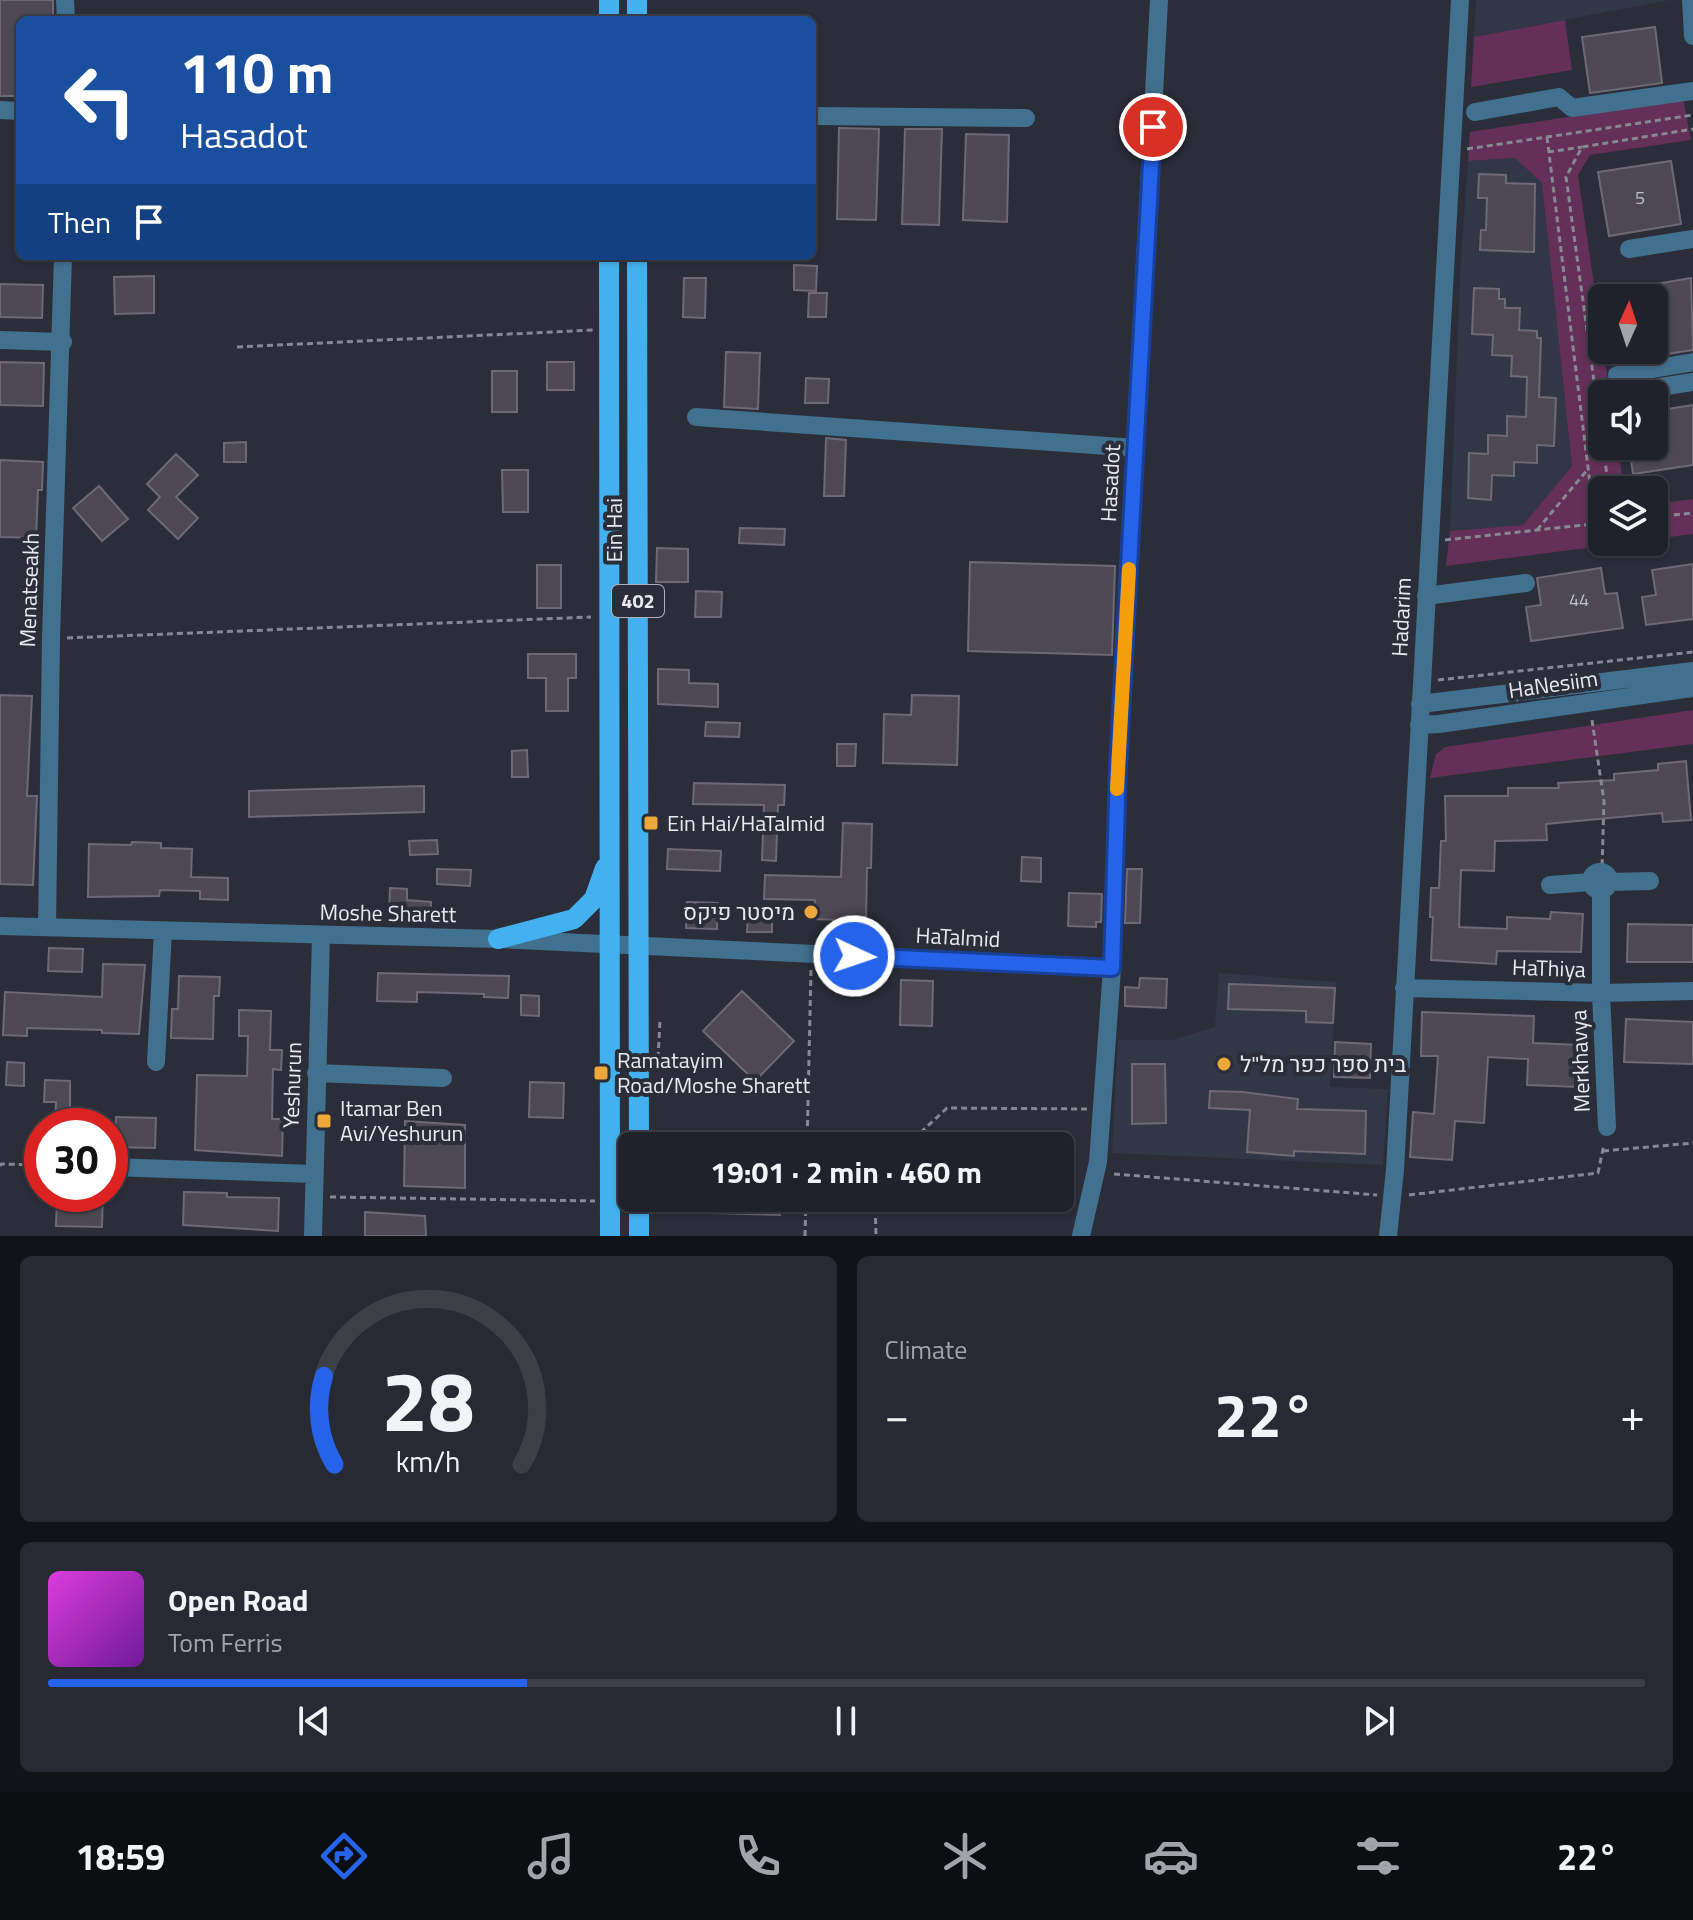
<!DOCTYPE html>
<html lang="en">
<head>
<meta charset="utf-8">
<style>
  :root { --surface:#20222b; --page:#282a33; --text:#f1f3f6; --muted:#a2a4a9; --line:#3d3f47; --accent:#2563eb }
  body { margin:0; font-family:"Titillium Web",Heebo,sans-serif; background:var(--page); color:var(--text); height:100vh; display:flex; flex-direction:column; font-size:30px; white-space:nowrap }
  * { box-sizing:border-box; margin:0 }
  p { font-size:26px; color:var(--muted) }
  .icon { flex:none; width:44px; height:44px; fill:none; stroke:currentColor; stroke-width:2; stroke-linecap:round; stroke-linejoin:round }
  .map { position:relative; height:1236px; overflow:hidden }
  .side { display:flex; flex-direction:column; gap:20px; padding:20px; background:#121318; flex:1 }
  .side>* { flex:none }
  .guide { position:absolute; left:16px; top:16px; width:800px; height:244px; border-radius:12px; box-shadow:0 2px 6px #0004,0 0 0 2px var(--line); background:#1a4fa0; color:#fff; overflow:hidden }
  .needle { width:52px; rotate:3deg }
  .fabs { position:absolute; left:1588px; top:284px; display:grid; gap:16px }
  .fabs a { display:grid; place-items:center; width:80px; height:80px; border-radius:12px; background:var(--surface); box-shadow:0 2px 6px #0004,0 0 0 2px var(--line); font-size:40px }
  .speed { position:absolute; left:24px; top:1108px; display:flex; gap:16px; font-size:40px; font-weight:700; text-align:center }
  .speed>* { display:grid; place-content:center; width:104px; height:104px; border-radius:50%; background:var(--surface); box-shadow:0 2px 6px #0004,0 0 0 2px var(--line); line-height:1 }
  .speed .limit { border:12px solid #d22; background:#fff; color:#111 }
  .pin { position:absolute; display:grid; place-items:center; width:68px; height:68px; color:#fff; margin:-34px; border:4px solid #fff; border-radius:50%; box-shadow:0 2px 8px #0007 }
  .me { position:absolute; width:88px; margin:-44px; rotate:93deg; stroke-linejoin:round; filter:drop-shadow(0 0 6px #0008) }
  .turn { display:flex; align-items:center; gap:28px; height:168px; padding:0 32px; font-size:36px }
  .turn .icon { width:104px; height:104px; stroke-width:2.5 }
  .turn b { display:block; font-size:56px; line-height:68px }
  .then { display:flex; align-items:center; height:76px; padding:0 32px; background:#0003; gap:16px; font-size:30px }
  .big { font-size:60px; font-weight:700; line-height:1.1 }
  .side .tile { flex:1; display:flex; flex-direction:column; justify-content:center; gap:12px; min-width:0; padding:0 28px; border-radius:12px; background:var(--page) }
  .side .dial { align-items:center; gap:0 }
  .dial svg { height:208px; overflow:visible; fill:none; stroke:var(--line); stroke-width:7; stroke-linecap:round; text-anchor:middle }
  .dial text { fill:var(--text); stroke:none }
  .song { display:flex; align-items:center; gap:24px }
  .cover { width:96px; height:96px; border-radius:12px; background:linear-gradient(135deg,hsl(300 70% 55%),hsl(280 70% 35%)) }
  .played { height:8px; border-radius:4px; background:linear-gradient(90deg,var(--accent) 30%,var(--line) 30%) }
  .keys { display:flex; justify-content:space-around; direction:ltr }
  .heat { display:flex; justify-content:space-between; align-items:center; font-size:44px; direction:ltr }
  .side .tiles { flex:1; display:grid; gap:20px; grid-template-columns:1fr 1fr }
  .tile:last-child { grid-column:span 2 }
  .trip { position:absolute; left:618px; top:1132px; width:456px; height:80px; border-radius:12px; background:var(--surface); box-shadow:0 2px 6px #0004,0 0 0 2px var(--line); font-weight:700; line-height:80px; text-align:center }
  .tabs { display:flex; height:128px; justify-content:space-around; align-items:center; background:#0d0e11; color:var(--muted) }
  .tabs .icon { width:56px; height:56px }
  .tabs .current { color:var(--accent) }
  .tabs b { font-size:36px; color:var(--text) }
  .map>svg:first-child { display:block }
  .built { fill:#323748 }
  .green { fill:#642f58 }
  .building { fill:#4d4954; stroke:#6e6975; stroke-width:2 }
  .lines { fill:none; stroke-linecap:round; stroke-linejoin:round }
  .path { stroke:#868992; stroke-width:3; stroke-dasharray:6 4; stroke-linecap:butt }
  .minor { stroke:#41718f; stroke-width:18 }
  .major { stroke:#43b1ef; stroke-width:20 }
  .route-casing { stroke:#184099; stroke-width:20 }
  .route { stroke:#2563eb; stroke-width:14 }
  .slow { stroke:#f59e0b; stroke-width:14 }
  .poi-dot { fill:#eda83b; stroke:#2b2e39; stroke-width:3 }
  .labels { text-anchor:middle; stroke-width:8; stroke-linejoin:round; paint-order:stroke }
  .number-label { font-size:18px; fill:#c0c2ca }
  .shield { fill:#2b2e39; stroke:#afb2ba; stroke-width:2 }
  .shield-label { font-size:20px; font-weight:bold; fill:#e7eaf1 }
  .street-label { font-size:22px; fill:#e7eaf1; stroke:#2b2e39 }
  .poi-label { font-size:22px; fill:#e7eaf1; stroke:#2b2e39; text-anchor:start }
</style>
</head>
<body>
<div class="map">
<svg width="1693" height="1236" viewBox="0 0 1693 1236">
  <rect width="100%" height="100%" fill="#2b2e39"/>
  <path class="built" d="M 1476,0 L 1670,0 L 1474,37 Z
    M 1515,158 L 1542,182 L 1572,466 L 1524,525 L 1450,531 L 1461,258 L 1468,161 Z
    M 1219,973 L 1336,982 L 1330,1087 L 1388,1089 L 1383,1165 L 1112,1153 L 1118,1040 L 1173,1040 L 1215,1027 Z"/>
  <path class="green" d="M 1565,20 L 1572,70 L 1471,87 L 1474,37 Z
    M 1683,99 L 1691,140 L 1590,155 L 1578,175 L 1610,394 L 1602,394 L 1602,446 L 1618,446 L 1624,490 L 1602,490 L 1602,542 L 1634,542 L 1446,566 L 1450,531 L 1523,525 L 1572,466 L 1542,183 L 1515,158 L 1468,161 L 1470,132 Z
    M 1693,499 L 1693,534 L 1654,539 L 1654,504 Z
    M 1693,710 L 1693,744 L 1430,778 L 1436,754 L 1445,747 Z"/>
  <path class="building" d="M 0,0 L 53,0 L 53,20 L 20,20 L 20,96 L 0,96 Z
    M 1655,27 L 1662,83 L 1590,93 L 1582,37 Z
    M 839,128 L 879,129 L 876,220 L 837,219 Z
    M 905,129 L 942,129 L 939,225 L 902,224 Z
    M 966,134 L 1009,135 L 1007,222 L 963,220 Z
    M 1671,161 L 1681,224 L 1609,236 L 1598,172 Z
    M 1479,174 L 1506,175 L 1506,183 L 1535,184 L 1534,252 L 1480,250 L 1481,230 L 1486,230 L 1487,198 L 1478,198 Z
    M 794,265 L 817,266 L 816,291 L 794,290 Z
    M 154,276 L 154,313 L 115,314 L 114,277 Z
    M 684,278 L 706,278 L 705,318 L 683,317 Z
    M 1691,278 L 1693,350 L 1654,356 L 1654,298 L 1616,298 L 1616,291 Z
    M 0,284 L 43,285 L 42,318 L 0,317 Z
    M 1474,288 L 1499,289 L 1499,299 L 1505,299 L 1505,308 L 1520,308 L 1519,330 L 1537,331 L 1537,338 L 1541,338 L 1539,397 L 1556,398 L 1554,446 L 1537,445 L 1537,463 L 1514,462 L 1514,476 L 1492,475 L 1491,500 L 1468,498 L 1469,453 L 1488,454 L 1488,435 L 1507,436 L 1507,416 L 1526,417 L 1527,377 L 1511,376 L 1512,356 L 1492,355 L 1493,335 L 1472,334 Z
    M 809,293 L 827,293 L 826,317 L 808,317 Z
    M 726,352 L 760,353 L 758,409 L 724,407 Z
    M 0,362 L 44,363 L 43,406 L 0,405 Z
    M 547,362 L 574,362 L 574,390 L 547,390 Z
    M 492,371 L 517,371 L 517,412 L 492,412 Z
    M 806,378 L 829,379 L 828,403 L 805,403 Z
    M 1693,405 L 1693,465 L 1633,474 L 1629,446 L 1654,446 L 1654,411 Z
    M 826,438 L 846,440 L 844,496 L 824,496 Z
    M 246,442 L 246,462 L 224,462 L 224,443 Z
    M 176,454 L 198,475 L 176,497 L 198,518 L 178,539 L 148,510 L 160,497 L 147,484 Z
    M 0,460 L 43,462 L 42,490 L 38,490 L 36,538 L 0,537 Z
    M 502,470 L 528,470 L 528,512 L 503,512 Z
    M 99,486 L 128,519 L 102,541 L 73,508 Z
    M 740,528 L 785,529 L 784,545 L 739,543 Z
    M 657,548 L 688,549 L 688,582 L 656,582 Z
    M 970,562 L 1115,566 L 1112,655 L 968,651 Z
    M 1693,564 L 1693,619 L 1646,625 L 1642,597 L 1656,595 L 1652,570 Z
    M 537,565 L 561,565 L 561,608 L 537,608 Z
    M 1601,568 L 1605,594 L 1617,593 L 1623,628 L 1531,641 L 1526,607 L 1541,605 L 1537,578 Z
    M 696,591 L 722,592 L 721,617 L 695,617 Z
    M 528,654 L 576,654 L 576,678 L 568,678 L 568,711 L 546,711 L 546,678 L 528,678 Z
    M 658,669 L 689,670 L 689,683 L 718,684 L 718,707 L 658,704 Z
    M 0,695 L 32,696 L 27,796 L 37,796 L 33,885 L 0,884 Z
    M 912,695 L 959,696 L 957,765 L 883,763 L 884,714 L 911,715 Z
    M 706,722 L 740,723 L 739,737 L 705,736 Z
    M 837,744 L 856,744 L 855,766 L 837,766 Z
    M 527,750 L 528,777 L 512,777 L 512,751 Z
    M 1686,761 L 1691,820 L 1663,822 L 1662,813 L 1546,824 L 1547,840 L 1495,841 L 1494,871 L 1461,870 L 1459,927 L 1507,929 L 1507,917 L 1550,919 L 1551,912 L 1583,914 L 1581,952 L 1497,951 L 1496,964 L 1431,960 L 1433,917 L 1430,917 L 1431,888 L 1439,888 L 1441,841 L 1446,841 L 1445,796 L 1508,796 L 1508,788 L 1559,788 L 1558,783 L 1614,780 L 1614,774 L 1658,770 L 1658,764 Z
    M 694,783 L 785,785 L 784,805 L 778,805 L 776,861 L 762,860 L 764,805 L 693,804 Z
    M 424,786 L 424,812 L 249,817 L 249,791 Z
    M 843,823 L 872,824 L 871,868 L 867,868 L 866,921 L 814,919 L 815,900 L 764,899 L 765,875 L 841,877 Z
    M 437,840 L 438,854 L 410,855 L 409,841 Z
    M 132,842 L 161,843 L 161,848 L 192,849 L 191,877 L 228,878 L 228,900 L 200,899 L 200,891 L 160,890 L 159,896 L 88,897 L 89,844 L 131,845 Z
    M 668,849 L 721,851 L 720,871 L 667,869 Z
    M 1022,857 L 1041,858 L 1041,882 L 1021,881 Z
    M 437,869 L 471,870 L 470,886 L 437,884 Z
    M 1127,869 L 1142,869 L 1140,923 L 1125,923 Z
    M 390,888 L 407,889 L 407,900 L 431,902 L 431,914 L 389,913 Z
    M 1069,893 L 1102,894 L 1101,922 L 1096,922 L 1096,927 L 1068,926 Z
    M 687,902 L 718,903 L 717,929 L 686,928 Z
    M 748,915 L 772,916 L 772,932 L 747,932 Z
    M 1628,924 L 1693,925 L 1693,962 L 1627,962 Z
    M 49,948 L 83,949 L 82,972 L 48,971 Z
    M 103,964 L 145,965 L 139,1034 L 102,1033 L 102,1030 L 27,1028 L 27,1036 L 3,1035 L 5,992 L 102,997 Z
    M 378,973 L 509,976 L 508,998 L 484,997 L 484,994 L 417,992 L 417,1002 L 377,1001 Z
    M 179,976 L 220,977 L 219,996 L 214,996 L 213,1039 L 171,1038 L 172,1009 L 178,1009 Z
    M 1140,978 L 1167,979 L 1166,1008 L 1125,1006 L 1125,987 L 1139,988 Z
    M 901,980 L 933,981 L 932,1026 L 900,1025 Z
    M 1229,984 L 1335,988 L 1333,1023 L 1306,1022 L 1306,1011 L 1228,1009 Z
    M 742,991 L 794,1041 L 755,1081 L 703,1031 Z
    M 521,995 L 539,996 L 539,1016 L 521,1015 Z
    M 239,1010 L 271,1011 L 270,1050 L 282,1050 L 281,1070 L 273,1069 L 272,1119 L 283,1119 L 282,1156 L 195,1150 L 197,1075 L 247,1076 L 248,1036 L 239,1036 Z
    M 1422,1012 L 1534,1016 L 1533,1043 L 1580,1045 L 1579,1087 L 1527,1085 L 1528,1059 L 1488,1057 L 1484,1123 L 1455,1121 L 1452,1160 L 1410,1157 L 1413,1112 L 1434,1114 L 1438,1056 L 1421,1056 Z
    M 1626,1019 L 1693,1022 L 1693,1064 L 1624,1062 Z
    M 1335,1042 L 1371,1044 L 1370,1078 L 1334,1077 Z
    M 7,1062 L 24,1063 L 24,1086 L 6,1085 Z
    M 1132,1064 L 1165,1064 L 1166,1123 L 1132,1124 Z
    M 45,1080 L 70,1081 L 70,1126 L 55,1126 L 56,1102 L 44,1102 Z
    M 530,1082 L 564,1083 L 563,1118 L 529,1117 Z
    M 1210,1091 L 1243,1092 L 1298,1099 L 1297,1109 L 1366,1111 L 1365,1154 L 1294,1151 L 1294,1156 L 1247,1152 L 1250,1110 L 1209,1108 Z
    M 116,1117 L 156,1118 L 155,1148 L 115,1147 Z
    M 405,1121 L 465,1125 L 465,1188 L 404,1186 Z
    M 184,1192 L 227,1193 L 227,1197 L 279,1198 L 278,1231 L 183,1225 Z
    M 57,1194 L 103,1194 L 102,1227 L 56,1226 Z
    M 712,1198 L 781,1198 L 780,1215 L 712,1213 Z
    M 365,1212 L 425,1216 L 426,1236 L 365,1236 Z"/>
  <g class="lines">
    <path class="path" d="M 1547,137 L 1595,524
      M 1467,149 L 1693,115
      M 1548,152 L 1582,147
      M 237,347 L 594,330
      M 1602,440 L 1566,177 L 1582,147 L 1693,129
      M 1603,446 L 1609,490
      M 1654,517 L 1693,513
      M 1537,530 L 1588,469
      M 1445,540 L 1602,523
      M 67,638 L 591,617
      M 1438,680 L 1693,652
      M 1592,720 L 1604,801 L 1602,869
      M 658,1058 L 660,1021
      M 807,1146 L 811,970
      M 906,1146 L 947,1108 L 1087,1109
      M 1603,1151 L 1693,1143
      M 0,1166 L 1,1164 L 42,1165
      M 1114,1174 L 1377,1195
      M 1409,1195 L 1598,1173 L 1604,1144
      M 330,1197 L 595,1201
      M 875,1198 L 876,1236
      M 805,1236 L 806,1198"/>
    <path class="minor" d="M 65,0 L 66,20
      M 1691,0 L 1693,36
      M 0,110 L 20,111
      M 1475,112 L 1559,97 L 1572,108 L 1693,91
      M 812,116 L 1026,118
      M 1629,249 L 1693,239
      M 0,340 L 63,342
      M 1617,375 L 1693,362
      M 1622,393 L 1693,382
      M 696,417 L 1136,448
      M 1426,596 L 1526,583
      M 1420,704 L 1693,671
      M 1419,725 L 1439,724 L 1693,688
      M1591 881a9 9 0 1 1 18 0a9 9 0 1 1-18 0Z
      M 1609,882 L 1650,881
      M 1550,885 L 1591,882
      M 1601,890 L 1601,993 L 1607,1127
      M 0,926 L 498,939 L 1112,968
      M 47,927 L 51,638 L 63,256
      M 1404,988 L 1601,993 L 1693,991
      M 156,1062 L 163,931
      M 316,1073 L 443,1078
      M 110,1167 L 313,1174
      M 313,1236 L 321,936
      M 1081,1236 L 1098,1162 L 1112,968 L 1118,767 L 1159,0
      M 1388,1236 L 1395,1170 L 1460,0"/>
    <path class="major" d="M 609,0 L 609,20
      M 637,20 L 637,0
      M 609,256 L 610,1236
      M 637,256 L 639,1146
      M 498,939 L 574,919 L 594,899 L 605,868
      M 639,1236 L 639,1198"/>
  </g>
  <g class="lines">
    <g class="route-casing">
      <path id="route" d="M 854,956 L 1112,968 L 1118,767 L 1153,127"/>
    </g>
    <use href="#route" class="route"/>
    <path class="slow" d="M 1117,789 L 1129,569"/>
  </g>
  <g class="poi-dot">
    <rect x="643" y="815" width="16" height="16" rx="4"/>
    <circle cx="811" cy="912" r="8"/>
    <circle cx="1224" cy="1064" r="8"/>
    <rect x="593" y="1065" width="16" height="16" rx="4"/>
    <rect x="316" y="1113" width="16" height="16" rx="4"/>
  </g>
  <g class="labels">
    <g class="number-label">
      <text x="1640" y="204">5</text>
      <text x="1579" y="606">44</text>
    </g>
    <rect class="shield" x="612" y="585" width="52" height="32" rx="6"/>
    <g class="shield-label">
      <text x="638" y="608">402</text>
    </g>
    <g class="street-label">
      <text transform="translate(1110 483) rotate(-87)" y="8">Hasadot</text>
      <text transform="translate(614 530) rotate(-90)" y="8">Ein Hai</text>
      <text transform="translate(29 590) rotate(-88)" y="8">Menatseakh</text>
      <text transform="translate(1401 617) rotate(-87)" y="8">Hadarim</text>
      <text transform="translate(1553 684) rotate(-8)" y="8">HaNesiim</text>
      <text transform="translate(388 913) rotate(1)" y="8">Moshe Sharett</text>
      <text transform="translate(958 937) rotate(3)" y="8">HaTalmid</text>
      <text transform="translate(1549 968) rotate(2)" y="8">HaThiya</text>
      <text transform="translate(1580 1061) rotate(-92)" y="8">Merkhavya</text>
      <text transform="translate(292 1085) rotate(-88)" y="8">Yeshurun</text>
    </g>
    <g class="poi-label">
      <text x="667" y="831">Ein Hai/HaTalmid</text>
      <text x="795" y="920" text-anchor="end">מיסטר פיקס</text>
      <text x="617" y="1068">Ramatayim<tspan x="617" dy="25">Road/Moshe Sharett</tspan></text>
      <text x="1240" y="1072">בית ספר כפר מל"ל</text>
      <text x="340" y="1116">Itamar Ben<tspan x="340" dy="25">Avi/Yeshurun</tspan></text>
    </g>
  </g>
</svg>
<div class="fabs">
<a><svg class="needle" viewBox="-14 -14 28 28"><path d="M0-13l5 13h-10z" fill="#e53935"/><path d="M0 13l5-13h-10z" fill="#a2a4a9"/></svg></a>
<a><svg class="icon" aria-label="sound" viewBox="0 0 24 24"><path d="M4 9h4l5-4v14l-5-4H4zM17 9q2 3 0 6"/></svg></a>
<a><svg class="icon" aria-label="layers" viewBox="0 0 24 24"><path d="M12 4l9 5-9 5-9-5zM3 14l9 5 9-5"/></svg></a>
</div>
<div class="speed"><div class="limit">30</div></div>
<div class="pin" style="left:1153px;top:127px;background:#d93025"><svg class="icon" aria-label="arrive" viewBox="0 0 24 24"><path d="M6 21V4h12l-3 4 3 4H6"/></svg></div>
<svg class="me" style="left:854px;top:956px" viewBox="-20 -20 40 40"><circle r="17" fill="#2563eb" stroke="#fff" stroke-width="3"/><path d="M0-11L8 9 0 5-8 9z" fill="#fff"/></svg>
<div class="trip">19:01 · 2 min · 460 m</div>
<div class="guide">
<div class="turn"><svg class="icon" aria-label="left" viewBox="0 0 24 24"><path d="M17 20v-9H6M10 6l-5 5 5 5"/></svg><div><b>110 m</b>Hasadot</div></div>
<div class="then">Then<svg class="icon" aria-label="arrive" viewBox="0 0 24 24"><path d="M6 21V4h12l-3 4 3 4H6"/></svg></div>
</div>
</div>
<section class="side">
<div class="tiles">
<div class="tile dial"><svg viewBox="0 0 100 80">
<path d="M14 69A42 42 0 1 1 86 69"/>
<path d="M14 69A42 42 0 0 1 10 35" stroke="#2563eb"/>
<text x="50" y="56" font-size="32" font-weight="700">28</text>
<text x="50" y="72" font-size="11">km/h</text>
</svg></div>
<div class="tile"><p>Climate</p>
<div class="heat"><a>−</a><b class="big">22°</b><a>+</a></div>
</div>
<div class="tile">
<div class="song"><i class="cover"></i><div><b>Open Road</b><p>Tom Ferris</p></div></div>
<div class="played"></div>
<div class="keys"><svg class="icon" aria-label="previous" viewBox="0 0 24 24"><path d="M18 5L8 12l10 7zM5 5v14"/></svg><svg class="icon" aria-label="pause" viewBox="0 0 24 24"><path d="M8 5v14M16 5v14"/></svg><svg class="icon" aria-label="next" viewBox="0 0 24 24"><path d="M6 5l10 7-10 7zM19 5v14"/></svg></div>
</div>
</div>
</section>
<nav class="tabs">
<b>18:59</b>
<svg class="icon current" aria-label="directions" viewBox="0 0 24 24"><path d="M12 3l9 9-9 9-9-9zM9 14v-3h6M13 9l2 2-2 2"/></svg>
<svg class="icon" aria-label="music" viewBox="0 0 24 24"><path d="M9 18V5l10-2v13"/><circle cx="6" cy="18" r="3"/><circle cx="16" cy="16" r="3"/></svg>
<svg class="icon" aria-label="phone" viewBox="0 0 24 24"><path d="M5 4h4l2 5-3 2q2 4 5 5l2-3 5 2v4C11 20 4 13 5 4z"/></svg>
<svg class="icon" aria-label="climate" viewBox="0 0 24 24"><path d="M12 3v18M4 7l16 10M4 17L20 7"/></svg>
<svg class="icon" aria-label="car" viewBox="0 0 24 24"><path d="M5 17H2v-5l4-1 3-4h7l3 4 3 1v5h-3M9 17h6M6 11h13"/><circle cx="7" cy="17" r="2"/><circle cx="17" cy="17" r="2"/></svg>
<svg class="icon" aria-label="filters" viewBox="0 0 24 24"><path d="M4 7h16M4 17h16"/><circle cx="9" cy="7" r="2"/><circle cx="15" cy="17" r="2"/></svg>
<b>22°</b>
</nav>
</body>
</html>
